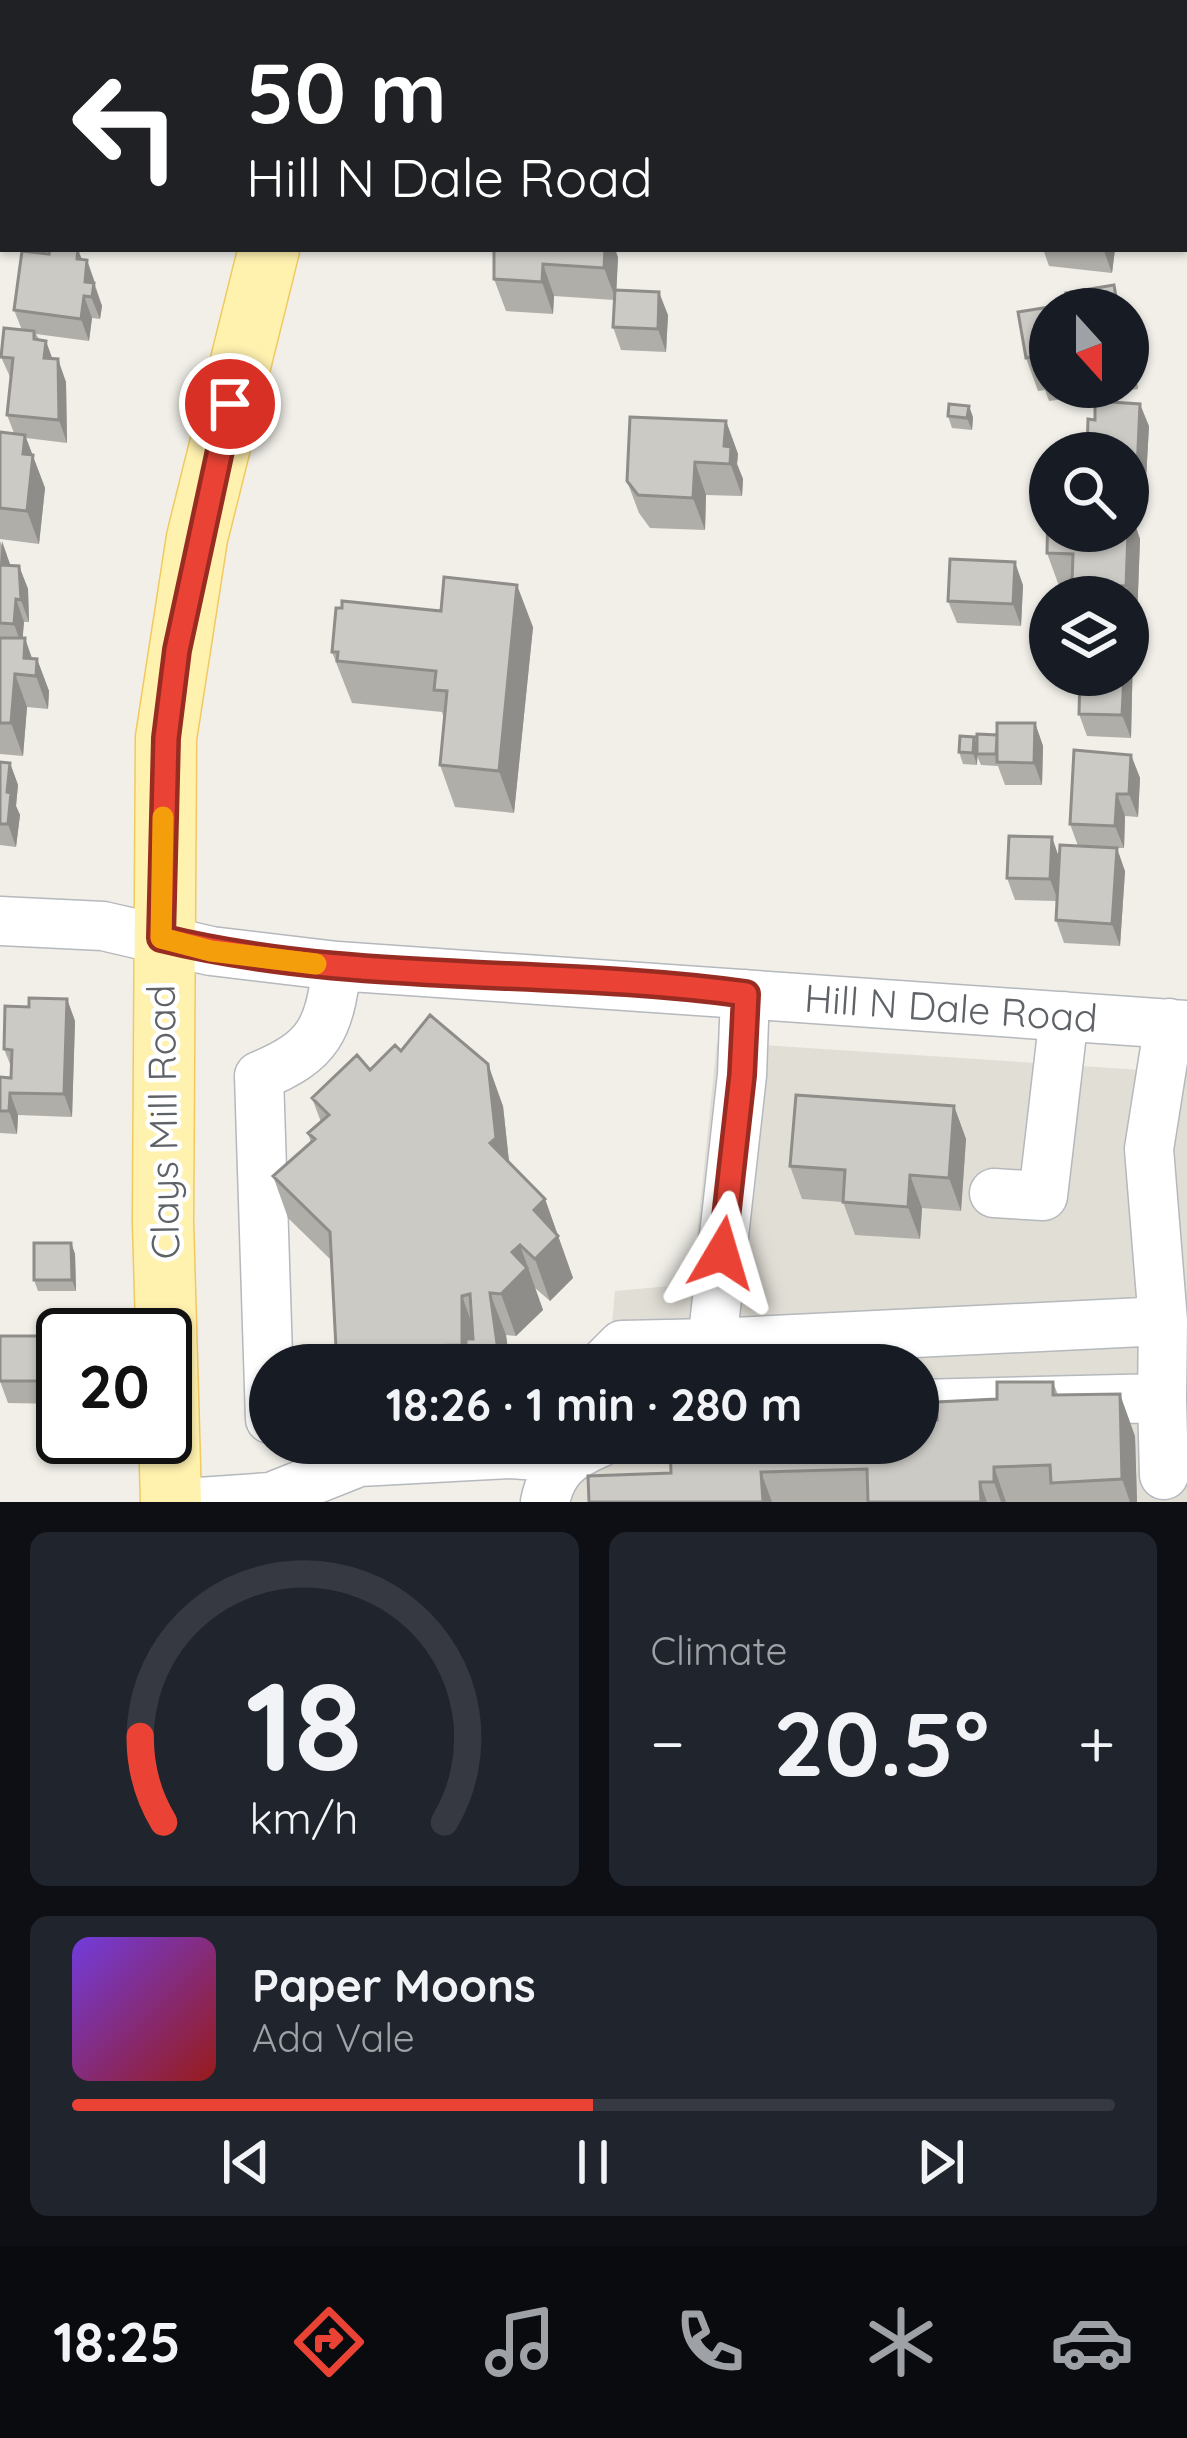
<!DOCTYPE html>
<html lang="en">
<head>
<meta charset="utf-8">
<style>
  :root { --surface:#171b24; --page:#20242c; --text:#f1f3f6; --muted:#9ea1a6; --line:#363941; --accent:#ea4335 }
  body { margin:0; font-family:Quicksand,sans-serif; background:var(--page); color:var(--text); height:100vh; display:flex; flex-direction:column; font-size:45px; white-space:nowrap }
  * { box-sizing:border-box; margin:0 }
  p { font-size:39px; color:var(--muted) }
  .icon { flex:none; width:66px; height:66px; fill:none; stroke:currentColor; stroke-width:2; stroke-linecap:round; stroke-linejoin:round }
  .map { position:relative; height:1502px; overflow:hidden }
  .sheet { display:flex; flex-direction:column; gap:30px; padding:30px; background:#0d0f14; flex:1 }
  .sheet>* { flex:none }
  .guide { position:absolute; left:0px; top:0px; width:1188px; height:252px; box-shadow:0 3px 9px #0004; background:#202124; color:#fff; overflow:hidden }
  .needle { width:78px; rotate:159deg }
  .tools { position:absolute; left:1029px; top:288px; display:grid; gap:24px }
  .tools a { display:grid; place-items:center; width:120px; height:120px; border-radius:50%; background:var(--surface); box-shadow:0 3px 9px #0004; font-size:60px }
  .speed { position:absolute; left:36px; top:1308px; display:flex; gap:24px; font-size:60px; font-weight:700; text-align:center }
  .speed>* { display:grid; place-content:center; width:156px; height:156px; border-radius:50%; background:var(--surface); box-shadow:0 3px 9px #0004; line-height:1 }
  .speed .limit { border:6px solid #111; border-radius:18px; background:#fff; color:#111 }
  .pin { position:absolute; display:grid; place-items:center; width:102px; height:102px; color:#fff; margin:-51px; border:6px solid #fff; border-radius:50%; box-shadow:0 3px 12px #0007 }
  .me { position:absolute; width:132px; margin:-66px; rotate:7deg; stroke-linejoin:round; filter:drop-shadow(0 0 9px #0008) }
  .turn { display:flex; align-items:center; gap:42px; height:252px; padding:0 48px; font-size:54px }
  .turn .icon { width:156px; height:156px; stroke-width:2.5 }
  .turn b { display:block; font-size:84px; line-height:102px }
  .big { font-size:90px; font-weight:700; line-height:1.1 }
  .sheet .card { flex:1; display:flex; flex-direction:column; justify-content:center; gap:18px; min-width:0; padding:0 42px; border-radius:18px; background:var(--page) }
  .sheet .dial { align-items:center; gap:0 }
  .dial svg { height:312px; overflow:visible; fill:none; stroke:var(--line); stroke-width:7; stroke-linecap:round; text-anchor:middle }
  .dial text { fill:var(--text); stroke:none }
  .song { display:flex; align-items:center; gap:36px }
  .cover { width:144px; height:144px; border-radius:18px; background:linear-gradient(135deg,hsl(260 70% 55%),hsl(0 70% 35%)) }
  .played { height:12px; border-radius:6px; background:linear-gradient(90deg,var(--accent) 50%,var(--line) 50%) }
  .keys { display:flex; justify-content:space-around; direction:ltr }
  .heat { display:flex; justify-content:space-between; align-items:center; font-size:66px; direction:ltr }
  .sheet .tiles { flex:1; display:grid; gap:30px; grid-template-columns:1fr 1fr }
  .card:last-child { grid-column:span 2 }
  .trip { position:absolute; left:249px; top:1344px; width:690px; height:120px; border-radius:60px; background:var(--surface); box-shadow:0 3px 9px #0004; font-weight:700; line-height:120px; text-align:center }
  .dock { display:flex; height:192px; justify-content:space-around; align-items:center; background:#090b0e; color:var(--muted) }
  .dock .icon { width:84px; height:84px }
  .dock .current { color:var(--accent) }
  .dock b { font-size:54px; color:var(--text) }
  .map>svg:first-child { display:block }
  .education { fill:#e1ded6 }
  .lines { fill:none; stroke-linecap:round; stroke-linejoin:round }
  .minor-casing { stroke:#b5b8bc; stroke-width:51 }
  .major-casing { stroke:#f2c960; stroke-width:63 }
  .minor { stroke:#fff; stroke-width:48 }
  .major { stroke:#fff2af; stroke-width:60 }
  .wall { fill:#afaea9 }
  .shaded-wall { fill:#8f8d8a }
  .building { fill:#cccac5; stroke:#8f8d8a; stroke-width:3 }
  .route-casing { stroke:#982c22; stroke-width:30 }
  .route { stroke:#ea4335; stroke-width:21 }
  .slow { stroke:#f59e0b; stroke-width:21 }
  .labels { text-anchor:middle; stroke-width:9; stroke-linejoin:round; paint-order:stroke }
  .street-label { font-size:39px; fill:#5f6368; stroke:#fff }
</style>
</head>
<body>
<div class="map">
<svg width="1187" height="1502" viewBox="0 0 1187 1502">
  <rect width="100%" height="100%" fill="#f1efe8"/>
  <path class="education" d="M 717,1042 L 1187,1073 L 1187,1502 L 565,1502 L 564,1443 L 918,1443 L 918,1365 L 573,1365 L 612,1325 L 615,1291 L 692,1284 Z"/>
  <g class="lines">
    <g class="minor-casing">
      <path id="minor" d="M 248,0 L 263,3
        M 0,921 L 103,926 L 211,951 L 337,966 L 1187,1025
        M 745,994 L 742,1075 L 712,1343 L 1163,1321
        M 994,1193 L 1043,1196 L 1064,1016
        M 602,1365 L 622,1345 L 712,1343 L 711,1365
        M 1162,1398 L 1164,1475
        M 918,1404 L 1162,1398 L 1163,1321 L 1149,1149 L 1169,1023
        M 270,1419 L 259,1076 C 320,1051 329,1029 337,966
        M 199,1502 L 271,1497 L 359,1462 L 511,1454 L 566,1458
        M 545,1502 C 552,1468 569,1456 599,1443"/>
    </g>
    <g class="major-casing">
      <path id="major" d="M 324,3 L 324,0
        M 171,1502 L 163,1222 L 166,738 L 197,538 L 269,249"/>
    </g>
    <use href="#minor" class="minor"/>
    <use href="#major" class="major"/>
  </g>
  <path class="wall" d="M 494,249 L 618,257 L 616,290 L 668,315 L 666,352 L 621,350 L 613,327 L 614,300 L 554,296 L 553,314 L 506,311 L 494,279 Z
    M 1043,249 L 1115,249 L 1112,273 L 1049,266 Z
    M 78,250 L 82,259 L 87,260 L 102,306 L 100,319 L 92,318 L 89,341 L 36,334 L 66,382 L 67,443 L 26,438 L 45,488 L 39,544 L 0,539 L 0,432 L 14,433 L 7,415 L 11,379 L 1,357 L 22,330 L 14,310 L 49,254 Z
    M 1050,309 L 1050,387 L 1128,387 L 1128,330 L 1138,389 L 1049,401 L 1045,390 L 1038,391 L 1026,358 Z
    M 948,416 L 973,417 L 972,430 L 952,428 Z
    M 726,421 L 738,454 L 737,464 L 743,479 L 742,496 L 706,495 L 705,530 L 650,528 L 639,513 L 627,481 Z
    M 1149,426 L 1144,515 L 1131,514 L 1140,539 L 1137,619 L 1128,618 L 1128,597 L 1076,597 L 1072,586 L 1059,586 L 1047,553 L 1128,531 L 1128,453 Z
    M 0,541 L 10,565 L 19,566 L 28,589 L 29,622 L 24,622 L 22,638 L 32,658 L 37,659 L 49,691 L 48,709 L 27,707 L 23,756 L 0,754 Z
    M 1023,585 L 1021,626 L 957,623 L 948,601 Z
    M 533,627 L 514,813 L 455,807 L 440,765 L 444,719 L 442,712 L 352,703 L 332,652 Z
    M 1133,650 L 1131,738 L 1087,736 L 1079,714 L 1079,693 L 1068,693 L 1062,675 L 1128,675 Z
    M 1035,723 L 1043,746 L 1042,785 L 1005,785 L 998,766 L 981,765 L 977,756 L 977,765 L 963,764 L 959,752 L 974,737 L 977,745 L 997,735 Z
    M 1131,755 L 1140,778 L 1138,817 L 1125,816 L 1124,848 L 1106,848 L 1125,871 L 1120,946 L 1064,943 L 1056,920 L 1057,901 L 1015,900 L 1007,878 L 1059,858 L 1078,846 L 1070,824 Z
    M 0,762 L 10,763 L 18,785 L 16,806 L 20,815 L 16,847 L 0,845 Z
    M 67,999 L 75,1021 L 72,1117 L 18,1115 L 17,1134 L 0,1133 L 0,1077 L 11,1078 L 12,1069 L 4,1049 L 29,1007 Z
    M 401,1051 L 503,1106 L 509,1162 L 545,1199 L 573,1278 L 550,1301 L 535,1288 L 543,1310 L 516,1336 L 506,1335 L 510,1365 L 343,1365 L 336,1348 L 331,1260 L 288,1218 L 273,1176 L 311,1143 L 308,1133 L 321,1122 L 312,1098 L 370,1070 Z
    M 954,1106 L 966,1139 L 961,1211 L 922,1208 L 920,1239 L 855,1235 L 843,1202 L 802,1199 L 790,1166 Z
    M 71,1243 L 75,1254 L 76,1291 L 38,1291 L 34,1280 Z
    M 70,1323 L 75,1335 L 63,1335 L 63,1404 L 8,1403 L 0,1381 L 43,1336 Z
    M 1053,1382 L 1058,1395 L 1135,1436 L 1137,1502 L 589,1502 L 671,1473 L 937,1420 Z"/>
  <path class="shaded-wall" d="M 0,78 L 3,86 L 1,131 L 0,129 Z
    M 1187,84 L 1187,113 L 1185,115 L 1185,86 Z
    M 605,249 L 615,249 L 618,257 L 616,300 L 604,268 Z
    M 1105,249 L 1115,249 L 1112,273 L 1104,251 Z
    M 78,250 L 86,271 L 87,260 L 95,283 L 95,287 L 102,306 L 100,319 L 85,282 L 77,259 Z
    M 543,264 L 554,296 L 553,314 L 542,282 Z
    M 659,292 L 668,315 L 666,352 L 658,329 Z
    M 84,296 L 92,318 L 89,341 L 81,319 Z
    M 1128,330 L 1138,389 L 1128,362 Z
    M 46,341 L 54,363 L 44,358 Z
    M 58,359 L 66,382 L 67,443 L 59,420 Z
    M 1140,404 L 1149,426 L 1144,515 L 1136,493 Z
    M 969,406 L 973,417 L 972,430 L 967,418 Z
    M 726,421 L 738,454 L 737,464 L 743,479 L 742,496 L 724,446 Z
    M 25,435 L 45,488 L 39,544 L 27,511 L 23,454 Z
    M 695,462 L 706,495 L 705,530 L 693,498 Z
    M 1129,507 L 1140,539 L 1137,619 L 1126,586 Z
    M 2,541 L 10,564 L 8,587 L 0,566 Z
    M 1015,562 L 1023,585 L 1021,626 L 1013,604 Z
    M 19,566 L 28,589 L 29,622 L 21,600 Z
    M 517,585 L 533,627 L 514,813 L 499,771 Z
    M 16,599 L 24,622 L 22,647 L 14,624 Z
    M 1128,637 L 1133,650 L 1131,738 L 1122,715 L 1124,675 L 1128,675 Z
    M 25,638 L 36,670 L 37,659 L 49,691 L 48,709 L 36,676 L 24,658 Z
    M 15,674 L 27,707 L 23,756 L 11,723 Z
    M 1035,723 L 1043,746 L 1042,785 L 1034,763 Z
    M 974,737 L 978,748 L 977,765 L 973,753 Z
    M 1131,755 L 1140,778 L 1138,817 L 1129,794 Z
    M 10,763 L 18,785 L 16,806 L 20,815 L 16,847 L 8,824 L 7,792 Z
    M 1117,794 L 1125,816 L 1124,848 L 1115,826 Z
    M 1052,837 L 1060,860 L 1058,901 L 1050,879 Z
    M 1117,848 L 1125,871 L 1120,946 L 1112,924 Z
    M 67,999 L 75,1021 L 72,1117 L 64,1094 Z
    M 488,1064 L 503,1106 L 511,1180 L 490,1143 Z
    M 10,1093 L 18,1115 L 17,1134 L 9,1111 Z
    M 954,1106 L 966,1139 L 961,1211 L 949,1178 Z
    M 910,1175 L 922,1208 L 920,1239 L 908,1207 Z
    M 545,1199 L 573,1278 L 550,1301 L 535,1259 L 534,1210 Z
    M 71,1243 L 75,1254 L 76,1291 L 72,1280 Z
    M 520,1245 L 543,1310 L 516,1336 L 501,1294 L 512,1252 Z
    M 490,1293 L 506,1335 L 510,1365 L 500,1365 Z
    M 462,1296 L 477,1338 L 469,1365 L 462,1345 Z
    M 1120,1394 L 1135,1436 L 1137,1502 L 1130,1502 L 1122,1479 Z
    M 994,1467 L 1006,1502 L 1001,1502 L 994,1482 Z
    M 761,1472 L 772,1502 L 763,1502 Z
    M 980,1482 L 987,1502 L 981,1502 Z"/>
  <path class="building" d="M 1185,53 L 1187,55 L 1187,84 L 1185,86 Z
    M 50,249 L 78,250 L 77,259 L 87,260 L 85,282 L 94,283 L 92,297 L 84,296 L 81,319 L 14,310 L 22,251 L 49,254 Z
    M 494,249 L 605,249 L 604,268 L 543,264 L 542,282 L 494,279 Z
    M 1114,285 L 1118,309 L 1050,309 L 1050,366 L 1037,368 L 1035,356 L 1026,358 L 1018,312 L 1068,304 L 1066,293 Z
    M 615,290 L 659,292 L 658,329 L 613,327 Z
    M 4,328 L 34,331 L 34,339 L 46,341 L 44,358 L 58,359 L 59,420 L 7,415 L 13,358 L 1,357 Z
    M 1095,401 L 1140,404 L 1136,493 L 1128,492 L 1128,453 L 1087,453 L 1088,419 L 1095,420 Z
    M 949,404 L 969,406 L 967,418 L 948,416 Z
    M 630,417 L 726,421 L 724,446 L 731,447 L 730,464 L 695,462 L 693,498 L 638,495 L 627,481 Z
    M 0,432 L 25,435 L 23,454 L 33,455 L 27,511 L 0,508 Z
    M 1048,504 L 1050,504 L 1050,531 L 1128,531 L 1126,586 L 1072,584 L 1073,554 L 1047,553 Z
    M 950,559 L 1015,562 L 1013,604 L 948,601 Z
    M 0,565 L 19,566 L 21,600 L 16,599 L 14,624 L 0,623 Z
    M 444,577 L 517,585 L 499,771 L 440,765 L 447,691 L 434,690 L 436,671 L 337,661 L 338,652 L 332,652 L 336,608 L 342,608 L 342,601 L 441,611 Z
    M 0,638 L 25,638 L 24,658 L 37,659 L 36,676 L 15,674 L 11,723 L 0,723 Z
    M 1080,675 L 1124,675 L 1122,715 L 1079,714 Z
    M 997,723 L 1035,723 L 1034,763 L 997,762 Z
    M 977,734 L 997,735 L 996,754 L 977,754 Z
    M 960,736 L 974,737 L 973,753 L 959,752 Z
    M 1074,750 L 1131,755 L 1129,794 L 1117,794 L 1115,826 L 1070,824 Z
    M 0,762 L 10,763 L 7,792 L 11,793 L 8,824 L 0,824 Z
    M 1009,836 L 1052,837 L 1050,879 L 1007,878 Z
    M 1060,845 L 1117,848 L 1112,924 L 1056,920 Z
    M 29,998 L 67,999 L 64,1094 L 10,1093 L 9,1111 L 0,1111 L 0,1077 L 11,1078 L 12,1050 L 4,1049 L 5,1006 L 29,1007 Z
    M 430,1015 L 488,1064 L 496,1138 L 490,1143 L 545,1199 L 534,1210 L 558,1236 L 535,1259 L 520,1245 L 512,1252 L 527,1268 L 501,1294 L 490,1293 L 500,1365 L 466,1365 L 466,1339 L 473,1339 L 470,1294 L 462,1296 L 462,1345 L 336,1348 L 330,1232 L 273,1176 L 315,1139 L 308,1133 L 329,1115 L 312,1098 L 357,1055 L 370,1070 L 395,1045 L 401,1051 Z
    M 796,1095 L 954,1106 L 949,1178 L 910,1175 L 908,1207 L 843,1202 L 845,1170 L 790,1166 Z
    M 34,1243 L 71,1243 L 72,1280 L 34,1280 Z
    M 43,1323 L 70,1323 L 70,1335 L 63,1335 L 63,1381 L 0,1381 L 0,1336 L 43,1336 Z
    M 997,1382 L 1053,1382 L 1053,1395 L 1120,1394 L 1122,1479 L 1051,1483 L 1050,1465 L 994,1467 L 994,1482 L 980,1482 L 981,1502 L 868,1502 L 867,1469 L 761,1472 L 763,1502 L 589,1502 L 588,1476 L 671,1473 L 670,1443 L 918,1443 L 918,1422 L 937,1420 L 937,1402 L 997,1399 Z"/>
  <g class="lines">
    <g class="route-casing">
      <path id="route" d="M 230,404 L 177,650 L 166,738 L 161,938 C 352,985 552,967 746,994 L 742,1075 L 722,1253"/>
    </g>
    <use href="#route" class="route"/>
    <path class="slow" d="M 163,817 L 161,938 L 211,951 L 316,964"/>
  </g>
  <g class="labels">
    <g class="street-label">
      <text transform="translate(951 1008) rotate(4)" y="14">Hill N Dale Road</text>
      <text transform="translate(163 1122) rotate(-91)" y="14">Clays Mill Road</text>
    </g>
  </g>
</svg>
<div class="tools">
<a><svg class="needle" viewBox="-14 -14 28 28"><path d="M0-13l5 13h-10z" fill="#e53935"/><path d="M0 13l5-13h-10z" fill="#9ea1a6"/></svg></a>
<a><svg class="icon" aria-label="search" viewBox="0 0 24 24"><circle cx="10" cy="10" r="6"/><path d="M15 15l6 6"/></svg></a>
<a><svg class="icon" aria-label="layers" viewBox="0 0 24 24"><path d="M12 4l9 5-9 5-9-5zM3 14l9 5 9-5"/></svg></a>
</div>
<div class="speed"><div class="limit">20</div></div>
<div class="pin" style="left:230px;top:404px;background:#d93025"><svg class="icon" aria-label="arrive" viewBox="0 0 24 24"><path d="M6 21V4h12l-3 4 3 4H6"/></svg></div>
<svg class="me" style="left:722px;top:1253px" viewBox="-20 -20 40 40"><path d="M0-17L14 15 0 8-14 15z" fill="#ea4335" stroke="#fff" stroke-width="4"/></svg>
<div class="trip">18:26 · 1 min · 280 m</div>
<div class="guide">
<div class="turn"><svg class="icon" aria-label="left" viewBox="0 0 24 24"><path d="M17 20v-9H6M10 6l-5 5 5 5"/></svg><div><b>50 m</b>Hill N Dale Road</div></div>
</div>
</div>
<section class="sheet">
<div class="tiles">
<div class="card dial"><svg viewBox="0 0 100 80">
<path d="M14 69A42 42 0 1 1 86 69"/>
<path d="M14 69A42 42 0 0 1 8 47" stroke="#ea4335"/>
<text x="50" y="56" font-size="32" font-weight="700">18</text>
<text x="50" y="72" font-size="11">km/h</text>
</svg></div>
<div class="card"><p>Climate</p>
<div class="heat"><a>−</a><b class="big">20.5°</b><a>+</a></div>
</div>
<div class="card">
<div class="song"><i class="cover"></i><div><b>Paper Moons</b><p>Ada Vale</p></div></div>
<div class="played"></div>
<div class="keys"><svg class="icon" aria-label="previous" viewBox="0 0 24 24"><path d="M18 5L8 12l10 7zM5 5v14"/></svg><svg class="icon" aria-label="pause" viewBox="0 0 24 24"><path d="M8 5v14M16 5v14"/></svg><svg class="icon" aria-label="next" viewBox="0 0 24 24"><path d="M6 5l10 7-10 7zM19 5v14"/></svg></div>
</div>
</div>
</section>
<nav class="dock">
<b>18:25</b>
<svg class="icon current" aria-label="directions" viewBox="0 0 24 24"><path d="M12 3l9 9-9 9-9-9zM9 14v-3h6M13 9l2 2-2 2"/></svg>
<svg class="icon" aria-label="music" viewBox="0 0 24 24"><path d="M9 18V5l10-2v13"/><circle cx="6" cy="18" r="3"/><circle cx="16" cy="16" r="3"/></svg>
<svg class="icon" aria-label="phone" viewBox="0 0 24 24"><path d="M5 4h4l2 5-3 2q2 4 5 5l2-3 5 2v4C11 20 4 13 5 4z"/></svg>
<svg class="icon" aria-label="climate" viewBox="0 0 24 24"><path d="M12 3v18M4 7l16 10M4 17L20 7"/></svg>
<svg class="icon" aria-label="car" viewBox="0 0 24 24"><path d="M5 17H2v-5l4-1 3-4h7l3 4 3 1v5h-3M9 17h6M6 11h13"/><circle cx="7" cy="17" r="2"/><circle cx="17" cy="17" r="2"/></svg>
</nav>
</body>
</html>
